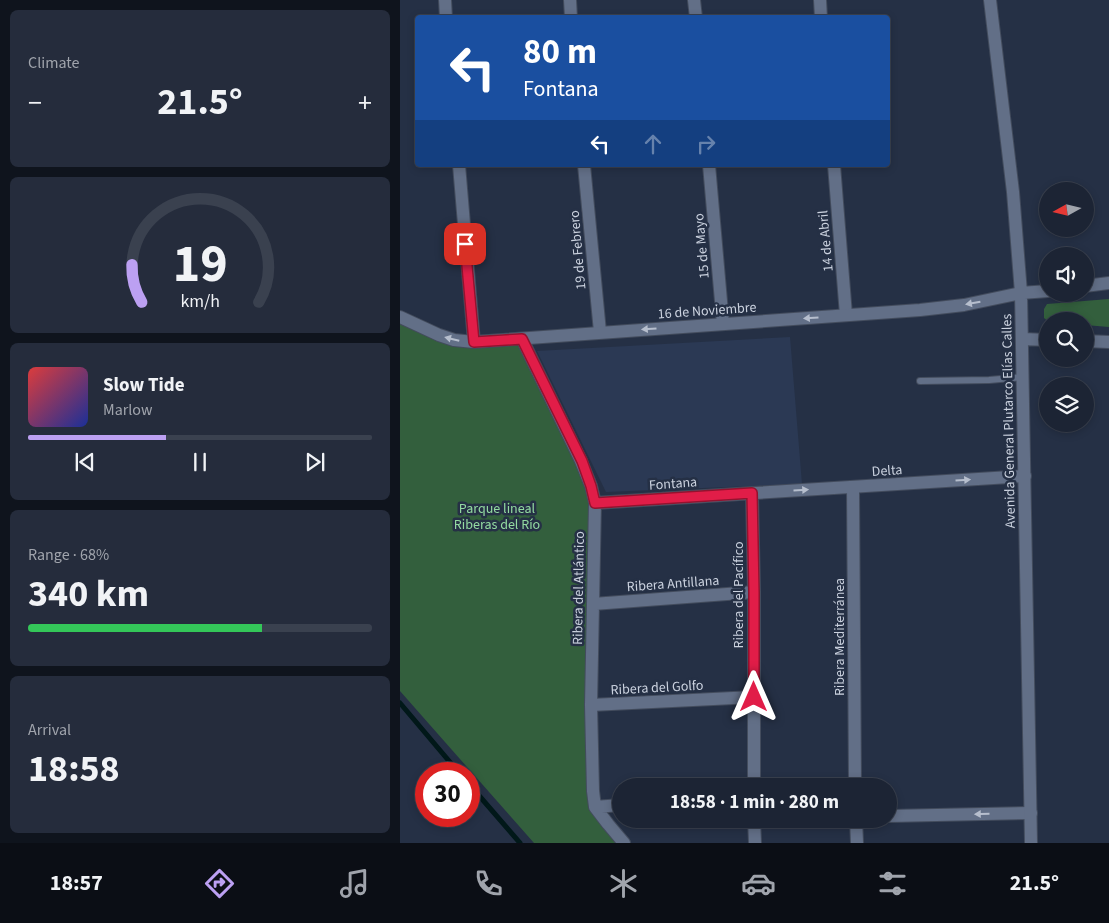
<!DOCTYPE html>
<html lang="en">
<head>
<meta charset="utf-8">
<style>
  :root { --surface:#1c2434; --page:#252c3c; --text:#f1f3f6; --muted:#a0a4ac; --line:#3a414f; --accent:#bca0f2 }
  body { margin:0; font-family:"Source Sans 3",sans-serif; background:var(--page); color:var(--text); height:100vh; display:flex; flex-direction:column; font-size:19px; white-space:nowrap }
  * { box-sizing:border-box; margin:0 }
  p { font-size:16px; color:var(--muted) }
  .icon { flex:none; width:28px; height:28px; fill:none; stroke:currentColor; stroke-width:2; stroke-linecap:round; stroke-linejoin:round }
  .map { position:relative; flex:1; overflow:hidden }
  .details { display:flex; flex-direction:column; gap:10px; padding:10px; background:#0f141d; width:400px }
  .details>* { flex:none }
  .hud { position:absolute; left:15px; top:15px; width:475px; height:152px; border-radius:5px; box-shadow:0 2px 8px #0003,0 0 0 1px var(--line); background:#1a4fa0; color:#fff; overflow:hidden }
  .needle { width:32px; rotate:262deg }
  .fabs { position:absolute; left:639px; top:182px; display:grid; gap:10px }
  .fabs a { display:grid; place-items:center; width:55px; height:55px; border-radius:50%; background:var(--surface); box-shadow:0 2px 8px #0003,0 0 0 1px var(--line); font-size:25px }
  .speed { position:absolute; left:15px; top:762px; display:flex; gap:10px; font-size:25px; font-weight:700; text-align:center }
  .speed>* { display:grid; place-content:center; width:65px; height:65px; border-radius:50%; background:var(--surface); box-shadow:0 2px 8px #0003,0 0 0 1px var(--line); line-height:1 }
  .speed .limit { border:8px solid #d22; background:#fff; color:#111 }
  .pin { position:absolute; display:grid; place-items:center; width:42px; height:42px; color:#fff; margin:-21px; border-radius:10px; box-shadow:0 2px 8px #0006 }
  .me { position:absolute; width:55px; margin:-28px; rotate:0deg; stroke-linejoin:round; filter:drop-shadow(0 0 4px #0008) }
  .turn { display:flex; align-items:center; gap:18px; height:105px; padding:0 25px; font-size:22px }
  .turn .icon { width:65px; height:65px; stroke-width:2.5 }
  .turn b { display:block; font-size:35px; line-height:42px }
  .lanes { display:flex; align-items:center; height:48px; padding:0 25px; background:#0003; justify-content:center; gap:25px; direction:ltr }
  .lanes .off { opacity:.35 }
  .big { font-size:38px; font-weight:700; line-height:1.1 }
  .details .card { flex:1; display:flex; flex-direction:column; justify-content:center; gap:8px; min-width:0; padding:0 18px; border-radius:8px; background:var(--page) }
  .details .dial { align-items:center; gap:0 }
  .dial svg { height:130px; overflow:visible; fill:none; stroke:var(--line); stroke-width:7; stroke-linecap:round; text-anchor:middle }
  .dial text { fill:var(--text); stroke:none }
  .song { display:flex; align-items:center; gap:15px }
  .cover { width:60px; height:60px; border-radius:8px; background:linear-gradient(135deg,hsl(0 70% 55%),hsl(230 70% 35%)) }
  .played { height:5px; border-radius:2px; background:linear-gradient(90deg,var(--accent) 40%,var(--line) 40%) }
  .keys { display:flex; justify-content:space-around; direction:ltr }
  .heat { display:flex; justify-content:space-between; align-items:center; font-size:28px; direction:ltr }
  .charge { height:8px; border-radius:4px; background:linear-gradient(90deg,#34c759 68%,var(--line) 0) }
  .trip { position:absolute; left:212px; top:778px; width:285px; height:50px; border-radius:25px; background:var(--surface); box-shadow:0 2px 8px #0003,0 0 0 1px var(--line); font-weight:700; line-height:50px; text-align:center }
  .tab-bar { display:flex; height:80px; justify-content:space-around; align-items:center; background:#0b0e15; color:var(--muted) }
  .tab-bar .icon { width:35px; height:35px }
  .tab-bar .selected { color:var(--accent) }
  .tab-bar b { font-size:22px; color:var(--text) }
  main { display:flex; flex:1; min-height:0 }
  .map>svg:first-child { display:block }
  .built { fill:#2b3954 }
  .green { fill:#335f3d }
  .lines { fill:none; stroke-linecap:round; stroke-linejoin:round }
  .stream { stroke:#011819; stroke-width:5 }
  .service-casing { stroke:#434c5d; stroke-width:8 }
  .minor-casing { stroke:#434c5d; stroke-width:14 }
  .tertiary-casing { stroke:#434c5d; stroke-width:14 }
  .service { stroke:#626f87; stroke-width:6 }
  .minor { stroke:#626f87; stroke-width:12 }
  .tertiary { stroke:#626f87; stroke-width:12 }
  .oneway { fill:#b6becd }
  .route-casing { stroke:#92132f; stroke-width:12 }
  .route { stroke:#e11d48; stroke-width:9 }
  .labels { text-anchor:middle; stroke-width:5; stroke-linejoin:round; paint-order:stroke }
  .street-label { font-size:14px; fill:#cbd2df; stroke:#253045 }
  .park-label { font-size:14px; fill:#93daa1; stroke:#253045 }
</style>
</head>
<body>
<main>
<section class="details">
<div class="card"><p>Climate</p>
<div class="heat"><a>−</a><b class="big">21.5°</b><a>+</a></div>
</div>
<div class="card dial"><svg viewBox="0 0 100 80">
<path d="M14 69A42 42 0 1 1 86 69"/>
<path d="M14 69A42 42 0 0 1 8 46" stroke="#bca0f2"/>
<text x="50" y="56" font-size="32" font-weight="700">19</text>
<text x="50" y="72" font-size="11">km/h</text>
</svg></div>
<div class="card">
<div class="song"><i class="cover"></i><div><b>Slow Tide</b><p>Marlow</p></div></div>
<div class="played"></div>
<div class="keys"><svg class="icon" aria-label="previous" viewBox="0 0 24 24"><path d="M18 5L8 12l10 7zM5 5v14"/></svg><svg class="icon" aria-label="pause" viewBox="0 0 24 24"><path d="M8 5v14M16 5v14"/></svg><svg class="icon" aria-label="next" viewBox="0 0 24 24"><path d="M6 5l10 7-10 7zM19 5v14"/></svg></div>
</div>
<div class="card"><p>Range · 68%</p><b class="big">340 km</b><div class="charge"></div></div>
<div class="card"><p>Arrival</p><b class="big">18:58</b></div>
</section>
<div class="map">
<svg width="709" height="843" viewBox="0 0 709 843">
  <rect width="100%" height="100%" fill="#253045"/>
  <path class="built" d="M 390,337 L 402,484 L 206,492 L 137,351 Z"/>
  <path class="green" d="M 709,299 L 709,327 L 685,325 L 685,321 L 648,321 L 644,318 L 644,309 L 647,304 Z
    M 0,317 L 39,335 L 122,339 L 191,486 L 193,791 L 224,843 L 134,843 L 0,691 Z"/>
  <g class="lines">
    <path class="stream" d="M 0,703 L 60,774
      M 69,784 L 120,843"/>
    <g class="service-casing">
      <path id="service" d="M 520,381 L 589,380 L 623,377"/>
    </g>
    <g class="minor-casing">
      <path id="minor" d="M 45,0 L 46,18
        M 170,0 L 171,18
        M 294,0 L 296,18
        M 420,0 L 421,18
        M 59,165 L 74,342
        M 184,165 L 200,332
        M 309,165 L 323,324
        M 434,165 L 446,315
        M 122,339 L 181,461 L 191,486 L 195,503 L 191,705 L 193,791 L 195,807 L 208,824 L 224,843
        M 453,487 L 455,786
        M 352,493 L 354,592 L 354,786
        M 195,503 L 625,476
        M 193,604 L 354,592
        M 191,705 L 354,697
        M 195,807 L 221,805
        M 489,816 L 631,813
        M 354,819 L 355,843
        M 456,819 L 457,843"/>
    </g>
    <g class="tertiary-casing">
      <path id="tertiary" d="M 590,0 L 613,192 L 621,293 L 631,843
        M 685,286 L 709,283
        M 0,317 L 39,335 L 54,340 L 74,342 L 520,310 L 564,305 L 621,293 L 648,291
        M 622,339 L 648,340
        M 685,341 L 709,342"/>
    </g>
    <use href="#service" class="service"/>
    <use href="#minor" class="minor"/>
    <use href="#tertiary" class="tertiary"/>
  </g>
  <defs><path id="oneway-solid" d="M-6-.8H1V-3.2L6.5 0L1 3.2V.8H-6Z" transform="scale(1.25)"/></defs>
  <g class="oneway">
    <use href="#oneway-solid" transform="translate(573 303) rotate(170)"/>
    <use href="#oneway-solid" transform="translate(411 318) rotate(176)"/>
    <use href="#oneway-solid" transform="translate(249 329) rotate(176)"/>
    <use href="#oneway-solid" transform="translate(52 339) rotate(-166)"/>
    <use href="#oneway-solid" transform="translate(563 480) rotate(-4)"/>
    <use href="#oneway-solid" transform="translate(401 490) rotate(-3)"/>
    <use href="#oneway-solid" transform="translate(582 814) rotate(179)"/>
  </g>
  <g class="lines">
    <g class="route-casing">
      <path id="route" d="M 65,244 L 74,342 L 122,339 L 182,461 L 191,486 L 195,503 L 352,493 L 354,592 L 354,697"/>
    </g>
    <use href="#route" class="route"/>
  </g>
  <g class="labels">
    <g class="street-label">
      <text transform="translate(425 241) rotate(-95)" y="5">14 de Abril</text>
      <text transform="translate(301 246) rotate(-95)" y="5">15 de Mayo</text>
      <text transform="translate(177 250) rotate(-95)" y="5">19 de Febrero</text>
      <text transform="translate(307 310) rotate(-4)" y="5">16 de Noviembre</text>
      <text transform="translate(608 421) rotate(-91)" y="5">Avenida General Plutarco Elías Calles</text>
      <text transform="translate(487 470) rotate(-4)" y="5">Delta</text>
      <text transform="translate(273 483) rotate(-4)" y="5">Fontana</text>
      <text transform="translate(273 583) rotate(-4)" y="5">Ribera Antillana</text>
      <text transform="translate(178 588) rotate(-89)" y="5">Ribera del Atlántico</text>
      <text transform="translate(338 595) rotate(-90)" y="5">Ribera del Pacífico</text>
      <text transform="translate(439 637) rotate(-90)" y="5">Ribera Mediterránea</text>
      <text transform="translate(257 687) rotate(-3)" y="5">Ribera del Golfo</text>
    </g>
    <g class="park-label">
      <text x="97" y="513">Parque lineal<tspan x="97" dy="16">Riberas del Río</tspan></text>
    </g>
  </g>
</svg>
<div class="fabs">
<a><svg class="needle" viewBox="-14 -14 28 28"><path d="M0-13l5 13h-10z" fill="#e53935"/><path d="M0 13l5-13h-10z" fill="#a0a4ac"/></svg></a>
<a><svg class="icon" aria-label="sound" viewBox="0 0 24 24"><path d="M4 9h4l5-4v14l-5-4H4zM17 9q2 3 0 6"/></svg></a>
<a><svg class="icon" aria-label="search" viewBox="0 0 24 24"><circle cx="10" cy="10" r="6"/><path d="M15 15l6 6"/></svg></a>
<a><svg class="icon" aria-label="layers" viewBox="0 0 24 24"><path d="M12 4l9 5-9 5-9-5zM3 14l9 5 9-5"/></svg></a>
</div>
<div class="speed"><div class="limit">30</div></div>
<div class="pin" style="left:65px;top:244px;background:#d93025"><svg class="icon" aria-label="arrive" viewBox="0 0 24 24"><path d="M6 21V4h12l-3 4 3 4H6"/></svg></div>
<svg class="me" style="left:354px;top:697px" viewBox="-20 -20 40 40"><path d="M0-17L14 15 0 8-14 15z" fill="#e11d48" stroke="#fff" stroke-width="4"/></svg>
<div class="trip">18:58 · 1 min · 280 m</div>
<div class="hud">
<div class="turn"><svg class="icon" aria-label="left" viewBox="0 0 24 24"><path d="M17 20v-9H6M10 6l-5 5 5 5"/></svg><div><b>80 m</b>Fontana</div></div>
<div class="lanes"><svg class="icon" aria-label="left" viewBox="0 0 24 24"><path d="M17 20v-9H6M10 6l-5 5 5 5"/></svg><svg class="icon off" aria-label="ahead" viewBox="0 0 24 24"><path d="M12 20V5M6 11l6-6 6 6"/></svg><svg class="icon off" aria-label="right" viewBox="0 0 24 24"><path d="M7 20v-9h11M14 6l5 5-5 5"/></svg></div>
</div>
</div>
</main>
<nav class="tab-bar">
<b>18:57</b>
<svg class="icon selected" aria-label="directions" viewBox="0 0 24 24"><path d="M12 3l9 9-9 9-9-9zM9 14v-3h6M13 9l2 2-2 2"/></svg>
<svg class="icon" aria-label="music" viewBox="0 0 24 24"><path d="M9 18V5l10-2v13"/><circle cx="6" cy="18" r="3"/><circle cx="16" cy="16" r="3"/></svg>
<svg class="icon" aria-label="phone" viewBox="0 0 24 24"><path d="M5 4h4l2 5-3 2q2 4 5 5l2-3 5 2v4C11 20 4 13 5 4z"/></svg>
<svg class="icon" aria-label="climate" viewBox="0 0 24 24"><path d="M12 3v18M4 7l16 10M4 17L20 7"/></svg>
<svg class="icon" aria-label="car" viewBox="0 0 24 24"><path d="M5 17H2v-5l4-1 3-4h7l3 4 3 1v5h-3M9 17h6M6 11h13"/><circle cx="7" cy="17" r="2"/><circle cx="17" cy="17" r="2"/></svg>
<svg class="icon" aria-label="filters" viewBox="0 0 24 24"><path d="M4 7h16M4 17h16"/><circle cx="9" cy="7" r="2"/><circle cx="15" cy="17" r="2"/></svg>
<b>21.5°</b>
</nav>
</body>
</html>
